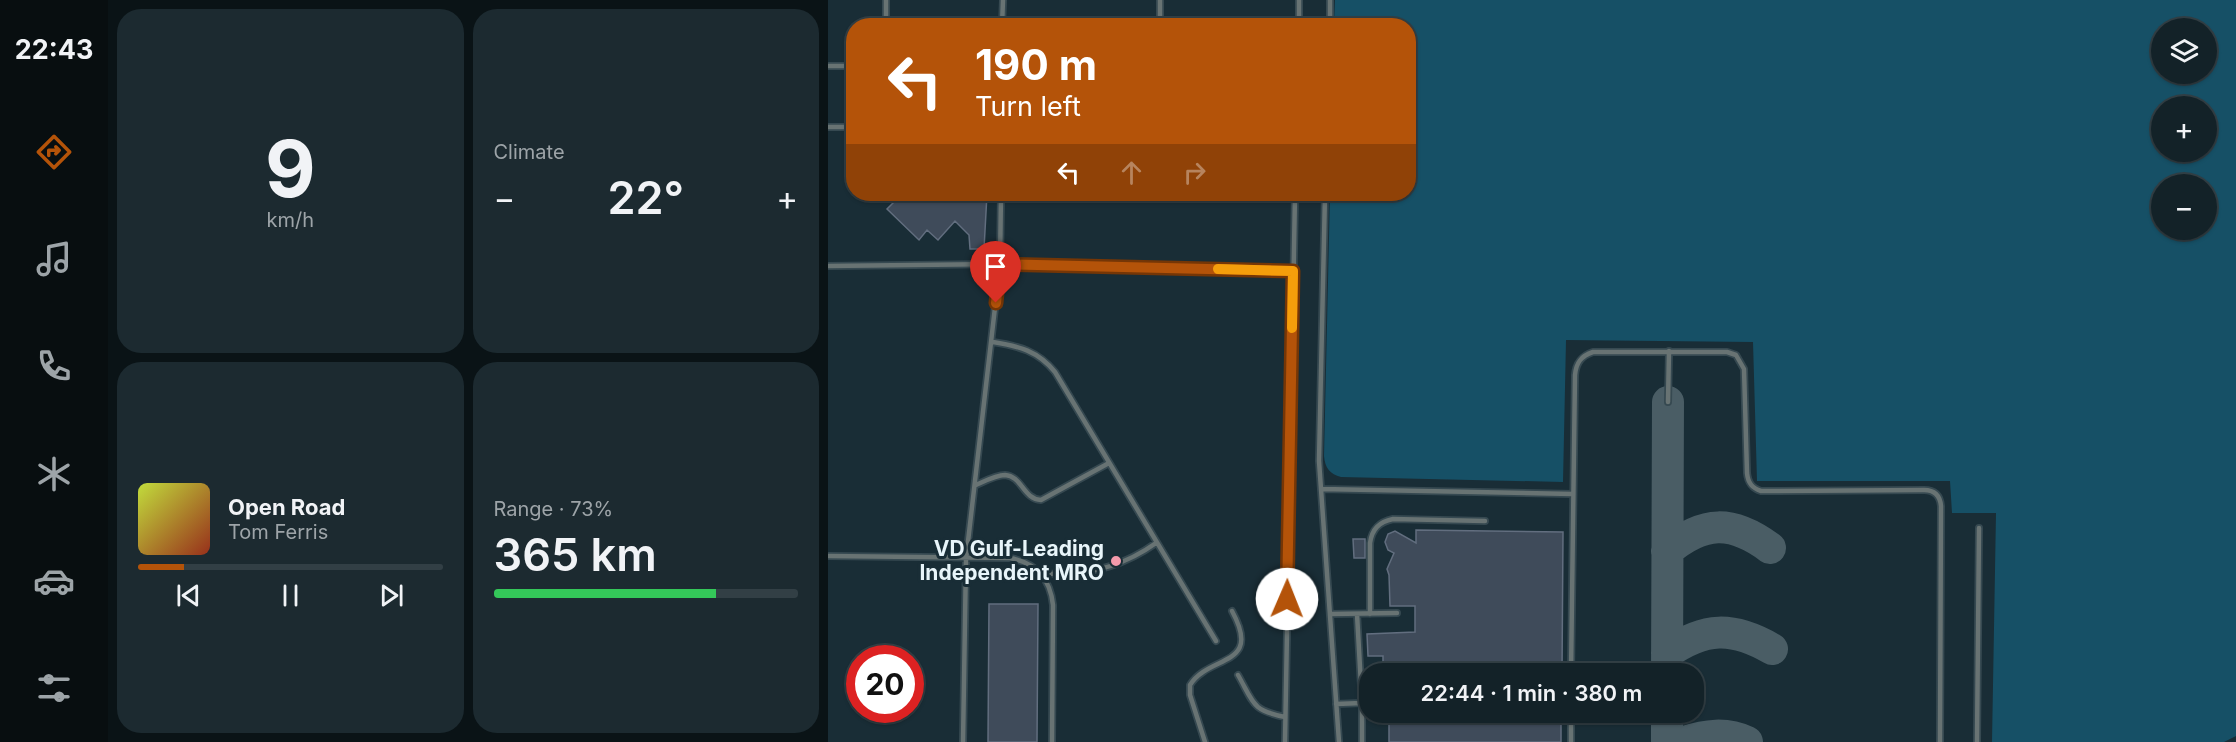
<!DOCTYPE html>
<html lang="en">
<head>
<meta charset="utf-8">
<style>
  :root { --surface:#132228; --page:#1c2a30; --text:#f1f3f6; --muted:#9da4a8; --line:#323f45; --accent:#b45309 }
  body { margin:0; font-family:Inter,sans-serif; background:var(--page); color:var(--text); height:100vh; display:flex; flex-direction:column; font-size:22px; white-space:nowrap }
  * { box-sizing:border-box; margin:0 }
  p { font-size:20px; color:var(--muted) }
  .icon { flex:none; width:33px; height:33px; fill:none; stroke:currentColor; stroke-width:2; stroke-linecap:round; stroke-linejoin:round }
  .map { position:relative; flex:1; overflow:hidden }
  .sheet { display:flex; flex-direction:column; gap:9px; padding:9px; background:#0a1316; width:720px }
  .sheet>* { flex:none }
  .banner { position:absolute; left:18px; top:18px; width:570px; height:183px; border-radius:24px; box-shadow:0 2px 4px #0004,0 0 0 2px var(--line); background:#b45309; color:#fff; overflow:hidden }
  .buttons { position:absolute; left:1323px; top:18px; display:grid; gap:12px }
  .buttons a { display:grid; place-items:center; width:66px; height:66px; border-radius:50%; background:var(--surface); box-shadow:0 2px 4px #0004,0 0 0 2px var(--line); font-size:30px }
  .speed { position:absolute; left:18px; top:645px; display:flex; gap:12px; font-size:30px; font-weight:700; text-align:center }
  .speed>* { display:grid; place-content:center; width:78px; height:78px; border-radius:50%; background:var(--surface); box-shadow:0 2px 4px #0004,0 0 0 2px var(--line); line-height:1 }
  .speed .limit { border:9px solid #d22; background:#fff; color:#111 }
  .pin { position:absolute; display:grid; place-items:center; width:51px; height:51px; color:#fff; margin:-62px -26px; border-radius:50% 50% 50% 0; rotate:-45deg; box-shadow:0 0 6px #0007 }
  .pin .icon { rotate:45deg }
  .me { position:absolute; width:66px; margin:-33px; rotate:1deg; stroke-linejoin:round; filter:drop-shadow(0 0 4px #0008) }
  .turn { display:flex; align-items:center; gap:21px; height:126px; padding:0 30px; font-size:27px }
  .turn .icon { width:78px; height:78px; stroke-width:2.5 }
  .turn b { display:block; font-size:42px; line-height:51px }
  .lanes { display:flex; align-items:center; height:57px; padding:0 30px; background:#0003; justify-content:center; gap:30px; direction:ltr }
  .lanes .off { opacity:.35 }
  .big { font-size:45px; font-weight:600; line-height:1.1 }
  .sheet .tile { flex:1; display:flex; flex-direction:column; justify-content:center; gap:9px; min-width:0; padding:0 21px; border-radius:24px; background:var(--page) }
  .sheet .dial { align-items:center; gap:0 }
  .dial b { font-size:78px; line-height:1 }
  .song { display:flex; align-items:center; gap:18px }
  .cover { width:72px; height:72px; border-radius:9px; background:linear-gradient(135deg,hsl(70 70% 55%),hsl(10 70% 35%)) }
  .played { height:6px; border-radius:3px; background:linear-gradient(90deg,var(--accent) 15%,var(--line) 15%) }
  .keys { display:flex; justify-content:space-around; direction:ltr }
  .heat { display:flex; justify-content:space-between; align-items:center; font-size:33px; direction:ltr }
  .charge { height:9px; border-radius:4px; background:linear-gradient(90deg,#34c759 73%,var(--line) 0) }
  .sheet .tiles { flex:1; display:grid; gap:9px; grid-template-columns:repeat(2,1fr) }
  .trip { position:absolute; left:531px; top:663px; width:345px; height:60px; border-radius:24px; background:var(--surface); box-shadow:0 2px 4px #0004,0 0 0 2px var(--line); font-weight:600; line-height:60px; text-align:center }
  main { display:flex; flex:1; min-height:0 }
  .dock { display:flex; flex-direction:column; width:108px; justify-content:space-around; align-items:center; background:#080e10; color:var(--muted) }
  .dock .icon { width:42px; height:42px }
  .dock .active { color:var(--accent) }
  .dock b { font-size:27px; color:var(--text) }
  .map>svg:first-child { display:block }
  .green { fill:#165066; fill-rule:evenodd }
  .lines { fill:none; stroke-linecap:round; stroke-linejoin:round }
  .taxiway { stroke:#4a5d65; stroke-width:32 }
  .building { fill:#3f4b5a; stroke:#626e7f; stroke-width:1.5 }
  .service-casing { stroke:#364951; stroke-width:8 }
  .service { stroke:#687373; stroke-width:4.5 }
  .route-casing { stroke:#753606; stroke-width:15 }
  .route { stroke:#b45309; stroke-width:10 }
  .slow { stroke:#f59e0b; stroke-width:10 }
  .poi-dot { fill:#f39aab; stroke:#192d36; stroke-width:2 }
  .labels { text-anchor:middle; stroke-width:6; stroke-linejoin:round; paint-order:stroke }
  .poi-label { font-size:21px; font-weight:bold; fill:#e8f5fa; stroke:#192d36; text-anchor:end }
</style>
</head>
<body>
<main>
<nav class="dock">
<b>22:43</b>
<svg class="icon active" aria-label="directions" viewBox="0 0 24 24"><path d="M12 3l9 9-9 9-9-9zM9 14v-3h6M13 9l2 2-2 2"/></svg>
<svg class="icon" aria-label="music" viewBox="0 0 24 24"><path d="M9 18V5l10-2v13"/><circle cx="6" cy="18" r="3"/><circle cx="16" cy="16" r="3"/></svg>
<svg class="icon" aria-label="phone" viewBox="0 0 24 24"><path d="M5 4h4l2 5-3 2q2 4 5 5l2-3 5 2v4C11 20 4 13 5 4z"/></svg>
<svg class="icon" aria-label="climate" viewBox="0 0 24 24"><path d="M12 3v18M4 7l16 10M4 17L20 7"/></svg>
<svg class="icon" aria-label="car" viewBox="0 0 24 24"><path d="M5 17H2v-5l4-1 3-4h7l3 4 3 1v5h-3M9 17h6M6 11h13"/><circle cx="7" cy="17" r="2"/><circle cx="17" cy="17" r="2"/></svg>
<svg class="icon" aria-label="filters" viewBox="0 0 24 24"><path d="M4 7h16M4 17h16"/><circle cx="9" cy="7" r="2"/><circle cx="15" cy="17" r="2"/></svg>
</nav>
<section class="sheet">
<div class="tiles">
<div class="tile dial"><b>9</b><p>km/h</p></div>
<div class="tile"><p>Climate</p>
<div class="heat"><a>−</a><b class="big">22°</b><a>+</a></div>
</div>
<div class="tile">
<div class="song"><i class="cover"></i><div><b>Open Road</b><p>Tom Ferris</p></div></div>
<div class="played"></div>
<div class="keys"><svg class="icon" aria-label="previous" viewBox="0 0 24 24"><path d="M18 5L8 12l10 7zM5 5v14"/></svg><svg class="icon" aria-label="pause" viewBox="0 0 24 24"><path d="M8 5v14M16 5v14"/></svg><svg class="icon" aria-label="next" viewBox="0 0 24 24"><path d="M6 5l10 7-10 7zM19 5v14"/></svg></div>
</div>
<div class="tile"><p>Range · 73%</p><b class="big">365 km</b><div class="charge"></div></div>
</div>
</section>
<div class="map">
<svg width="1408" height="742" viewBox="0 0 1408 742">
  <rect width="100%" height="100%" fill="#192d36"/>
  <path class="green" d="M 507,0 L 1408,0 L 1408,736 L 1396,742 L 1164,742 L 1168,513 L 1124,513 L 1122,481 L 929,481 L 925,342 L 738,340 L 735,482 L 513,477 C 502,474 497,468 496,456 L 502,194 L 580,194 L 580,26 L 506,25 ZM 1334,28 L 1378,28 L 1378,74 L 1334,74 ZM 1334,106 L 1378,106 L 1378,152 L 1334,152 ZM 1334,184 L 1378,184 L 1378,230 L 1334,230 Z"/>
  <g class="lines">
    <path class="taxiway" d="M 839,551 C 876,520 904,520 942,548
      M 839,653 C 877,627 904,626 944,649
      M 839,674 L 840,402
      M 839,742 L 839,712
      M 856,742 C 878,735 898,732 919,742"/>
  </g>
  <path class="building" d="M 74,194 L 159,194 L 156,249 L 142,249 L 141,235 L 127,221 L 110,240 L 99,230 L 91,240 L 59,209 Z
    M 588,530 L 735,532 L 734,674 L 566,674 L 566,666 L 555,666 L 555,656 L 540,656 L 539,634 L 587,632 L 587,606 L 562,606 L 561,575 L 559,569 L 566,553 L 560,550 L 557,542 L 560,534 L 567,531 L 588,543 Z
    M 525,539 L 537,539 L 537,558 L 526,558 Z
    M 161,604 L 210,604 L 209,742 L 160,742 Z
    M 561,712 L 733,712 L 733,742 L 561,742 Z"/>
  <g class="lines">
    <g class="service-casing">
      <path id="service" d="M 58,26 L 58,0
        M 174,26 L 175,0
        M 332,26 L 332,0
        M 471,26 L 471,0
        M 502,26 L 502,0
        M 0,66 L 26,66
        M 0,127 L 26,127
        M 497,194 L 491,461 L 511,742
        M 0,266 L 172,264 L 465,271
        M 165,342 C 191,346 210,351 227,372 L 388,641
        M 840,402 L 841,351
        M 148,485 C 157,481 168,475 177,475 C 194,476 195,499 213,500 L 281,463
        M 493,489 L 745,494
        M 0,556 L 182,558 C 208,563 222,578 225,605 L 224,742
        M 213,573 C 256,577 293,568 328,543
        M 502,614 L 569,613
        M 529,614 L 534,703 L 534,742
        M 542,614 L 542,543 C 544,529 551,522 565,519 L 657,521
        M 743,674 L 747,375 C 748,363 753,356 765,352 L 899,352 L 908,355 L 916,369 L 919,473 C 920,483 924,488 933,491 L 1096,490 C 1106,490 1112,495 1113,506 L 1112,742
        M 410,675 C 426,703 423,710 457,717
        M 508,704 L 534,703
        M 135,742 L 138,559 L 172,264 L 173,194
        M 377,742 L 362,695 L 362,685 C 381,654 435,668 404,611
        M 457,742 L 467,194
        M 743,742 L 743,712
        M 1149,742 L 1151,528"/>
    </g>
    <use href="#service" class="service"/>
  </g>
  <g class="lines">
    <g class="route-casing">
      <path id="route" d="M 168,303 L 172,264 L 465,271 L 459,599"/>
    </g>
    <use href="#route" class="route"/>
    <path class="slow" d="M 390,269 L 465,271 L 464,328"/>
  </g>
  <circle class="poi-dot" cx="288" cy="561" r="6"/>
  <g class="labels">
    <g class="poi-label">
      <text x="276" y="556">VD Gulf-Leading<tspan x="276" dy="24">Independent MRO</tspan></text>
    </g>
  </g>
</svg>
<div class="buttons">
<a><svg class="icon" aria-label="layers" viewBox="0 0 24 24"><path d="M12 4l9 5-9 5-9-5zM3 14l9 5 9-5"/></svg></a>
<a>+</a>
<a>−</a>
</div>
<div class="speed"><div class="limit">20</div></div>
<div class="pin" style="left:168px;top:303px;background:#d93025"><svg class="icon" aria-label="arrive" viewBox="0 0 24 24"><path d="M6 21V4h12l-3 4 3 4H6"/></svg></div>
<svg class="me" style="left:459px;top:599px" viewBox="-20 -20 40 40"><circle r="19" fill="#fff"/><path d="M0-13L10 11 0 6-10 11z" fill="#b45309"/></svg>
<div class="trip">22:44 · 1 min · 380 m</div>
<div class="banner">
<div class="turn"><svg class="icon" aria-label="left" viewBox="0 0 24 24"><path d="M17 20v-9H6M10 6l-5 5 5 5"/></svg><div><b>190 m</b>Turn left</div></div>
<div class="lanes"><svg class="icon" aria-label="left" viewBox="0 0 24 24"><path d="M17 20v-9H6M10 6l-5 5 5 5"/></svg><svg class="icon off" aria-label="ahead" viewBox="0 0 24 24"><path d="M12 20V5M6 11l6-6 6 6"/></svg><svg class="icon off" aria-label="right" viewBox="0 0 24 24"><path d="M7 20v-9h11M14 6l5 5-5 5"/></svg></div>
</div>
</div>
</main>
</body>
</html>
